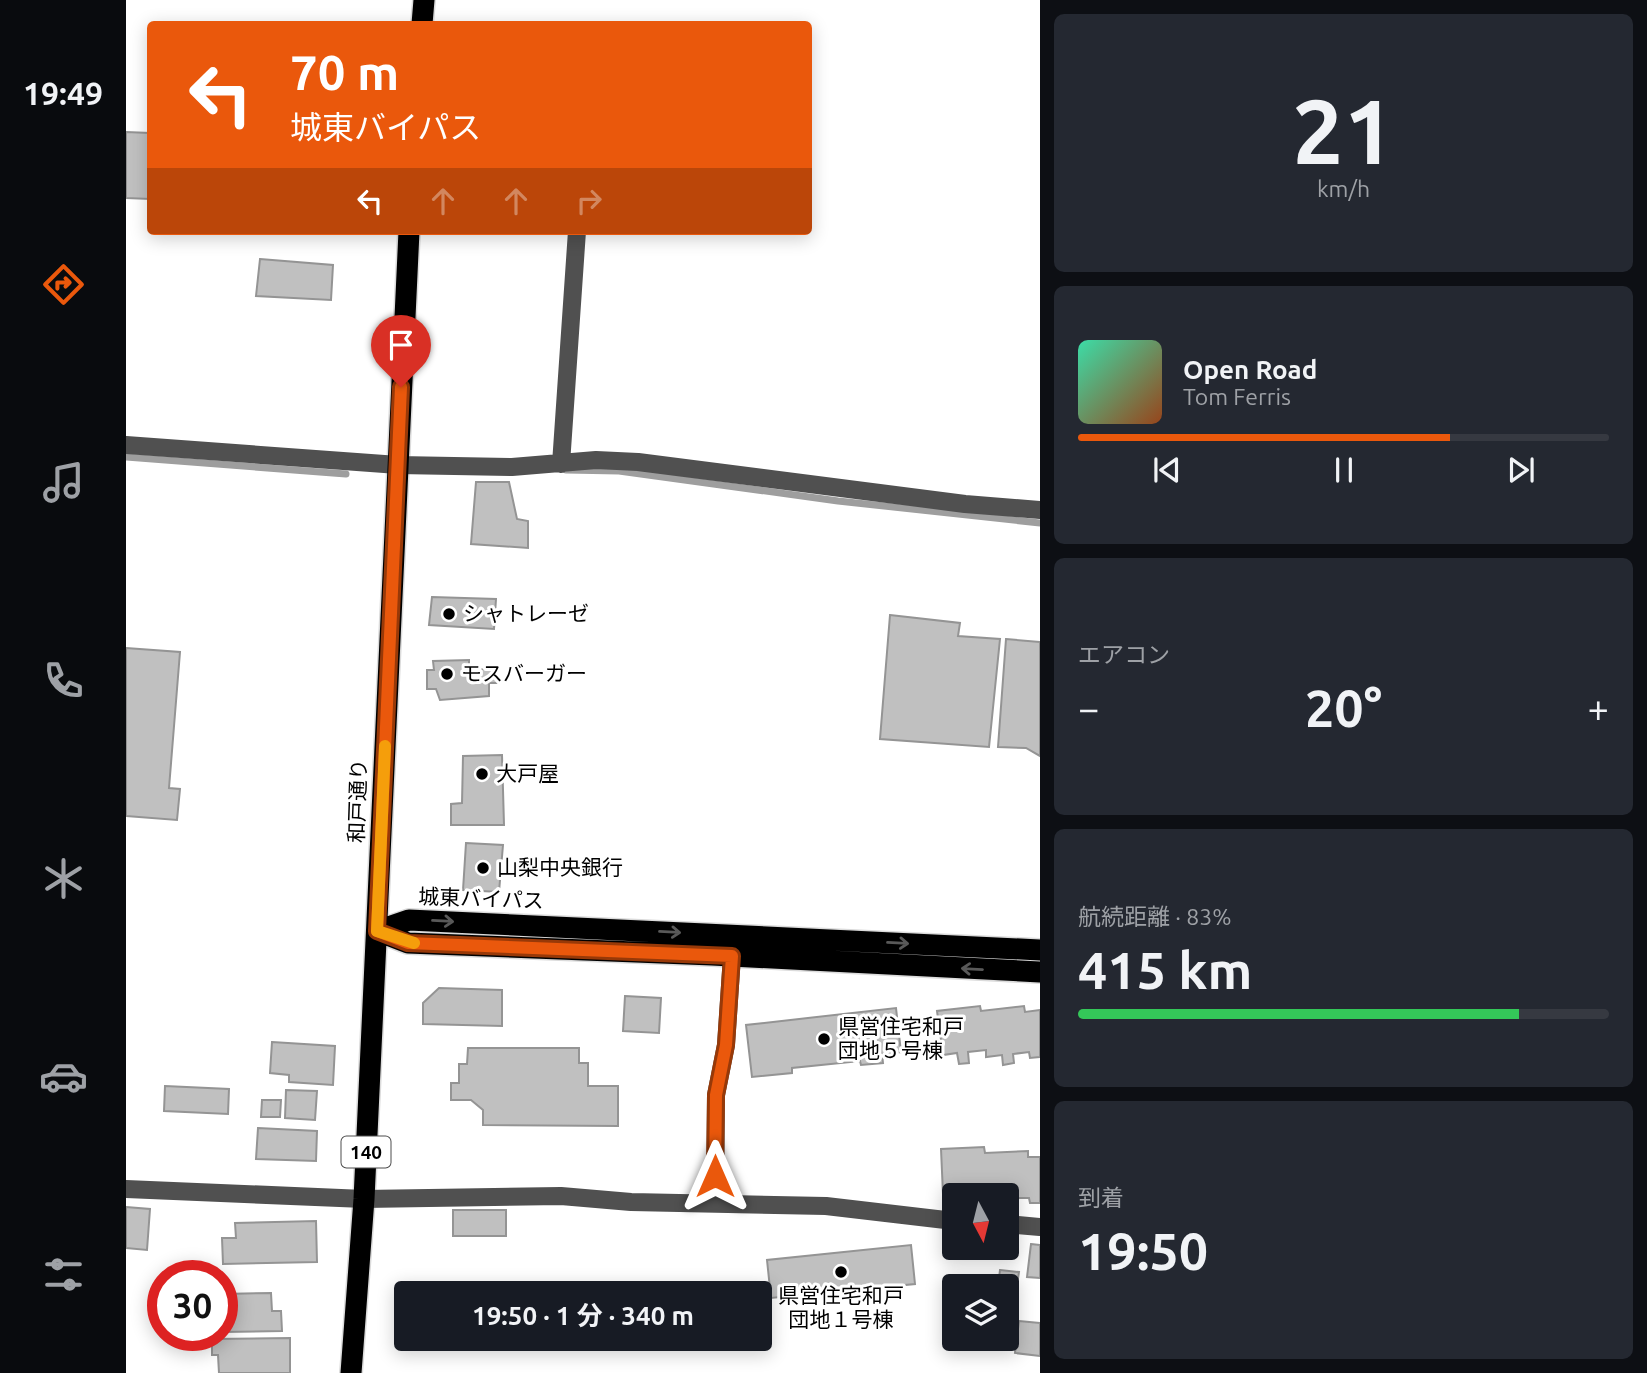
<!DOCTYPE html>
<html lang="ja">
<head>
<meta charset="utf-8">
<style>
  :root { --surface:#171b24; --page:#242831; --text:#f1f3f6; --muted:#9ea1a6; --line:#363941; --accent:#ea580c }
  body { margin:0; font-family:Ubuntu,"Noto Sans JP",sans-serif; background:var(--page); color:var(--text); height:100vh; display:flex; flex-direction:column; font-size:26px; white-space:nowrap }
  * { box-sizing:border-box; margin:0 }
  p { font-size:23px; color:var(--muted) }
  .icon { flex:none; width:38px; height:38px; fill:none; stroke:currentColor; stroke-width:2; stroke-linecap:round; stroke-linejoin:round }
  .map { position:relative; flex:1; overflow:hidden }
  .sheet { display:flex; flex-direction:column; gap:14px; padding:14px; background:#0d0f14; width:607px }
  .sheet>* { flex:none }
  .top-card { position:absolute; left:21px; top:21px; width:665px; height:214px; border-radius:7px; box-shadow:0 4px 18px #0003; background:#ea580c; color:#fff; overflow:hidden }
  .needle { width:46px; rotate:173deg }
  .controls { position:absolute; left:816px; top:1183px; display:grid; gap:14px }
  .controls a { display:grid; place-items:center; width:77px; height:77px; border-radius:7px; background:var(--surface); box-shadow:0 4px 18px #0003; font-size:35px }
  .speed { position:absolute; left:21px; top:1260px; display:flex; gap:14px; font-size:35px; font-weight:700; text-align:center }
  .speed>* { display:grid; place-content:center; width:91px; height:91px; border-radius:50%; background:var(--surface); box-shadow:0 4px 18px #0003; line-height:1 }
  .speed .limit { border:10px solid #d22; background:#fff; color:#111 }
  .pin { position:absolute; display:grid; place-items:center; width:60px; height:60px; color:#fff; margin:-72px -30px; border-radius:50% 50% 50% 0; rotate:-45deg; box-shadow:0 0 7px #0007 }
  .pin .icon { rotate:45deg }
  .me { position:absolute; width:77px; margin:-38px; rotate:0deg; stroke-linejoin:round; filter:drop-shadow(0 0 5px #0008) }
  .turn { display:flex; align-items:center; gap:24px; height:147px; padding:0 28px; font-size:32px }
  .turn .icon { width:91px; height:91px; stroke-width:2.5 }
  .turn b { display:block; font-size:49px; line-height:60px }
  .lanes { display:flex; align-items:center; height:66px; padding:0 28px; background:#0003; justify-content:center; gap:35px; direction:ltr }
  .lanes .off { opacity:.35 }
  .big { font-size:52px; font-weight:700; line-height:1.1 }
  .sheet .card { flex:1; display:flex; flex-direction:column; justify-content:center; gap:10px; min-width:0; padding:0 24px; border-radius:10px; background:var(--page) }
  .sheet .dial { align-items:center; gap:0 }
  .dial b { font-size:91px; line-height:1 }
  .song { display:flex; align-items:center; gap:21px }
  .cover { width:84px; height:84px; border-radius:10px; background:linear-gradient(135deg,hsl(160 70% 55%),hsl(20 70% 35%)) }
  .played { height:7px; border-radius:4px; background:linear-gradient(90deg,var(--accent) 70%,var(--line) 70%) }
  .keys { display:flex; justify-content:space-around; direction:ltr }
  .heat { display:flex; justify-content:space-between; align-items:center; font-size:38px; direction:ltr }
  .charge { height:10px; border-radius:5px; background:linear-gradient(90deg,#34c759 83%,var(--line) 0) }
  .trip { position:absolute; left:268px; top:1281px; width:378px; height:70px; border-radius:7px; background:var(--surface); box-shadow:0 4px 18px #0003; font-weight:700; line-height:70px; text-align:center }
  main { display:flex; flex:1; min-height:0 }
  .dock { display:flex; flex-direction:column; width:126px; justify-content:space-around; align-items:center; background:#090b0e; color:var(--muted) }
  .dock .icon { width:49px; height:49px }
  .dock .selected { color:var(--accent) }
  .dock b { font-size:32px; color:var(--text) }
  .map>svg:first-child { display:block }
  .lines { fill:none; stroke-linecap:round; stroke-linejoin:round }
  .stream { stroke:#9e9e9e; stroke-width:7 }
  .building { fill:#c0c0c0; stroke:#949494; stroke-width:2 }
  .highway-casing { stroke:#dbdbdb; stroke-width:24 }
  .minor { stroke:#505050; stroke-width:18 }
  .highway { stroke:#000; stroke-width:21 }
  .oneway { stroke:#595959 }
  .route-casing { stroke:#983908; stroke-width:18 }
  .route { stroke:#ea580c; stroke-width:12 }
  .slow { stroke:#f59e0b; stroke-width:12 }
  .poi-dot { fill:#000; stroke:#fff; stroke-width:2.5 }
  .labels { text-anchor:middle; stroke-width:6; stroke-linejoin:round; paint-order:stroke }
  .shield { fill:#fff; stroke:#4c4c4c; stroke-width:2 }
  .shield-label { font-size:19px; font-weight:bold; fill:#000 }
  .poi-label { font-size:21px; fill:#000; stroke:#fff; text-anchor:start }
  .street-label { font-size:21px; fill:#000; stroke:#fff }
</style>
</head>
<body>
<main>
<nav class="dock">
<b>19:49</b>
<svg class="icon selected" aria-label="directions" viewBox="0 0 24 24"><path d="M12 3l9 9-9 9-9-9zM9 14v-3h6M13 9l2 2-2 2"/></svg>
<svg class="icon" aria-label="music" viewBox="0 0 24 24"><path d="M9 18V5l10-2v13"/><circle cx="6" cy="18" r="3"/><circle cx="16" cy="16" r="3"/></svg>
<svg class="icon" aria-label="phone" viewBox="0 0 24 24"><path d="M5 4h4l2 5-3 2q2 4 5 5l2-3 5 2v4C11 20 4 13 5 4z"/></svg>
<svg class="icon" aria-label="climate" viewBox="0 0 24 24"><path d="M12 3v18M4 7l16 10M4 17L20 7"/></svg>
<svg class="icon" aria-label="car" viewBox="0 0 24 24"><path d="M5 17H2v-5l4-1 3-4h7l3 4 3 1v5h-3M9 17h6M6 11h13"/><circle cx="7" cy="17" r="2"/><circle cx="17" cy="17" r="2"/></svg>
<svg class="icon" aria-label="filters" viewBox="0 0 24 24"><path d="M4 7h16M4 17h16"/><circle cx="9" cy="7" r="2"/><circle cx="15" cy="17" r="2"/></svg>
</nav>
<div class="map">
<svg width="914" height="1373" viewBox="0 0 914 1373">
  <rect width="100%" height="100%" fill="#fff"/>
  <g class="lines">
    <path class="stream" d="M 0,457 L 220,474
      M 440,470 L 493,471 L 712,501 L 914,523"/>
  </g>
  <path class="building" d="M 0,132 L 24,133 L 24,199 L 0,198 Z
    M 134,259 L 207,265 L 205,300 L 130,296 Z
    M 350,482 L 383,482 L 391,519 L 402,521 L 402,548 L 345,544 Z
    M 306,597 L 370,599 L 368,629 L 303,625 Z
    M 764,615 L 834,623 L 832,636 L 874,639 L 863,747 L 754,739 Z
    M 880,639 L 914,642 L 914,756 L 900,748 L 872,747 Z
    M 0,648 L 54,652 L 43,788 L 54,789 L 51,820 L 0,816 Z
    M 343,660 L 343,670 L 371,669 L 371,683 L 363,683 L 363,696 L 314,700 L 310,689 L 301,689 L 301,670 L 308,670 L 307,661 Z
    M 376,755 L 378,825 L 325,825 L 325,804 L 336,803 L 337,756 Z
    M 340,843 L 377,845 L 373,892 L 337,890 Z
    M 313,988 L 376,990 L 376,1026 L 297,1024 L 297,1003 Z
    M 499,996 L 535,998 L 533,1033 L 497,1031 Z
    M 854,1006 L 855,1011 L 898,1006 L 899,1012 L 914,1010 L 914,1057 L 904,1058 L 903,1052 L 887,1054 L 888,1063 L 877,1065 L 876,1055 L 860,1057 L 860,1050 L 842,1052 L 843,1063 L 833,1064 L 831,1053 L 817,1055 L 811,1011 Z
    M 770,1008 L 775,1052 L 756,1054 L 757,1063 L 735,1065 L 734,1061 L 666,1068 L 666,1073 L 626,1077 L 620,1025 Z
    M 146,1042 L 209,1046 L 207,1085 L 163,1082 L 163,1075 L 144,1073 Z
    M 342,1048 L 453,1048 L 453,1063 L 462,1063 L 462,1086 L 492,1086 L 492,1126 L 357,1125 L 357,1110 L 345,1100 L 325,1100 L 325,1083 L 333,1083 L 333,1064 L 341,1064 Z
    M 39,1086 L 103,1089 L 102,1114 L 38,1111 Z
    M 160,1090 L 191,1091 L 189,1120 L 159,1118 Z
    M 136,1100 L 155,1100 L 154,1117 L 135,1117 Z
    M 132,1128 L 191,1131 L 190,1161 L 130,1159 Z
    M 858,1147 L 859,1153 L 902,1151 L 902,1157 L 914,1157 L 914,1203 L 904,1203 L 903,1198 L 887,1198 L 887,1207 L 880,1208 L 880,1195 L 860,1195 L 860,1192 L 843,1192 L 843,1195 L 817,1194 L 815,1149 Z
    M 0,1207 L 24,1209 L 21,1250 L 0,1248 Z
    M 327,1210 L 380,1210 L 380,1236 L 327,1236 Z
    M 190,1221 L 191,1262 L 97,1264 L 96,1238 L 110,1238 L 109,1223 Z
    M 905,1244 L 914,1245 L 914,1278 L 901,1277 Z
    M 785,1245 L 789,1284 L 645,1298 L 641,1260 Z
    M 874,1270 L 893,1272 L 882,1344 L 851,1342 L 852,1339 L 880,1339 L 880,1286 L 872,1286 Z
    M 145,1293 L 146,1311 L 155,1311 L 156,1331 L 96,1332 L 96,1294 Z
    M 893,1321 L 914,1323 L 914,1356 L 889,1353 Z
    M 164,1338 L 164,1373 L 93,1373 L 92,1355 L 86,1355 L 86,1339 Z"/>
  <g class="lines">
    <g class="highway-casing">
      <path id="highway" d="M 296,24 L 298,0
        M 251,931 L 282,943 L 586,955 L 914,972
        M 251,931 L 283,920 L 914,950
        M 225,1373 L 238,1199 L 283,231"/>
    </g>
    <path class="minor" d="M 0,445 L 272,465 L 386,467 L 470,460 L 512,462 L 839,504 L 914,510
      M 435,464 L 451,231
      M 0,1189 L 238,1199 L 435,1196 L 505,1202 L 700,1206 L 828,1221
      M 589,1203 L 590,1095 L 600,1045 L 606,956
      M 880,1224 L 914,1227"/>
    <use href="#highway" class="highway"/>
  </g>
  <defs><path id="oneway-shaft" d="M-6 0H5M1.5-3L5.5 0L1.5 3" fill="none" stroke-width="1.6" stroke-linecap="round" stroke-linejoin="round" transform="scale(1.75)"/></defs>
  <g class="oneway">
    <use href="#oneway-shaft" transform="translate(317 921) rotate(3)"/>
    <use href="#oneway-shaft" transform="translate(544 932) rotate(3)"/>
    <use href="#oneway-shaft" transform="translate(772 943) rotate(3)"/>
    <use href="#oneway-shaft" transform="translate(846 969) rotate(-177)"/>
  </g>
  <g class="lines">
    <g class="route-casing">
      <path id="route" d="M 275,387 L 251,931 L 282,943 L 606,956 L 600,1045 L 590,1095 L 589,1176"/>
    </g>
    <use href="#route" class="route"/>
    <path class="slow" d="M 259,746 L 251,931 L 288,943"/>
  </g>
  <g class="poi-dot">
    <circle cx="323" cy="614" r="7"/>
    <circle cx="321" cy="674" r="7"/>
    <circle cx="356" cy="774" r="7"/>
    <circle cx="357" cy="868" r="7"/>
    <circle cx="698" cy="1039" r="7"/>
    <circle cx="715" cy="1272" r="7"/>
  </g>
  <g class="labels">
    <rect class="shield" x="215.5" y="1136.5" width="49" height="31" rx="5"/>
    <g class="shield-label">
      <text x="240" y="1159">140</text>
    </g>
    <g class="poi-label">
      <text x="337" y="621">シャトレーゼ</text>
      <text x="335" y="681">モスバーガー</text>
      <text x="370" y="781">大戸屋</text>
      <text x="371" y="875">山梨中央銀行</text>
      <text x="712" y="1034">県営住宅和戸<tspan x="712" dy="24">団地５号棟</tspan></text>
      <text x="715" y="1303" text-anchor="middle">県営住宅和戸<tspan x="715" dy="24">団地１号棟</tspan></text>
    </g>
    <g class="street-label">
      <text transform="translate(232 801) rotate(-88)" y="7">和戸通り</text>
      <text transform="translate(355 899) rotate(2)" y="7">城東バイパス</text>
    </g>
  </g>
</svg>
<div class="controls">
<a><svg class="needle" viewBox="-14 -14 28 28"><path d="M0-13l5 13h-10z" fill="#e53935"/><path d="M0 13l5-13h-10z" fill="#9ea1a6"/></svg></a>
<a><svg class="icon" aria-label="layers" viewBox="0 0 24 24"><path d="M12 4l9 5-9 5-9-5zM3 14l9 5 9-5"/></svg></a>
</div>
<div class="speed"><div class="limit">30</div></div>
<div class="pin" style="left:275px;top:387px;background:#d93025"><svg class="icon" aria-label="arrive" viewBox="0 0 24 24"><path d="M6 21V4h12l-3 4 3 4H6"/></svg></div>
<svg class="me" style="left:589px;top:1176px" viewBox="-20 -20 40 40"><path d="M0-17L14 15 0 8-14 15z" fill="#ea580c" stroke="#fff" stroke-width="4"/></svg>
<div class="trip">19:50 · 1 分 · 340 m</div>
<div class="top-card">
<div class="turn"><svg class="icon" aria-label="left" viewBox="0 0 24 24"><path d="M17 20v-9H6M10 6l-5 5 5 5"/></svg><div><b>70 m</b>城東バイパス</div></div>
<div class="lanes"><svg class="icon" aria-label="left" viewBox="0 0 24 24"><path d="M17 20v-9H6M10 6l-5 5 5 5"/></svg><svg class="icon off" aria-label="ahead" viewBox="0 0 24 24"><path d="M12 20V5M6 11l6-6 6 6"/></svg><svg class="icon off" aria-label="ahead" viewBox="0 0 24 24"><path d="M12 20V5M6 11l6-6 6 6"/></svg><svg class="icon off" aria-label="right" viewBox="0 0 24 24"><path d="M7 20v-9h11M14 6l5 5-5 5"/></svg></div>
</div>
</div>
<section class="sheet">
<div class="card dial"><b>21</b><p>km/h</p></div>
<div class="card">
<div class="song"><i class="cover"></i><div><b>Open Road</b><p>Tom Ferris</p></div></div>
<div class="played"></div>
<div class="keys"><svg class="icon" aria-label="previous" viewBox="0 0 24 24"><path d="M18 5L8 12l10 7zM5 5v14"/></svg><svg class="icon" aria-label="pause" viewBox="0 0 24 24"><path d="M8 5v14M16 5v14"/></svg><svg class="icon" aria-label="next" viewBox="0 0 24 24"><path d="M6 5l10 7-10 7zM19 5v14"/></svg></div>
</div>
<div class="card"><p>エアコン</p>
<div class="heat"><a>−</a><b class="big">20°</b><a>+</a></div>
</div>
<div class="card"><p>航続距離 · 83%</p><b class="big">415 km</b><div class="charge"></div></div>
<div class="card"><p>到着</p><b class="big">19:50</b></div>
</section>
</main>
</body>
</html>
